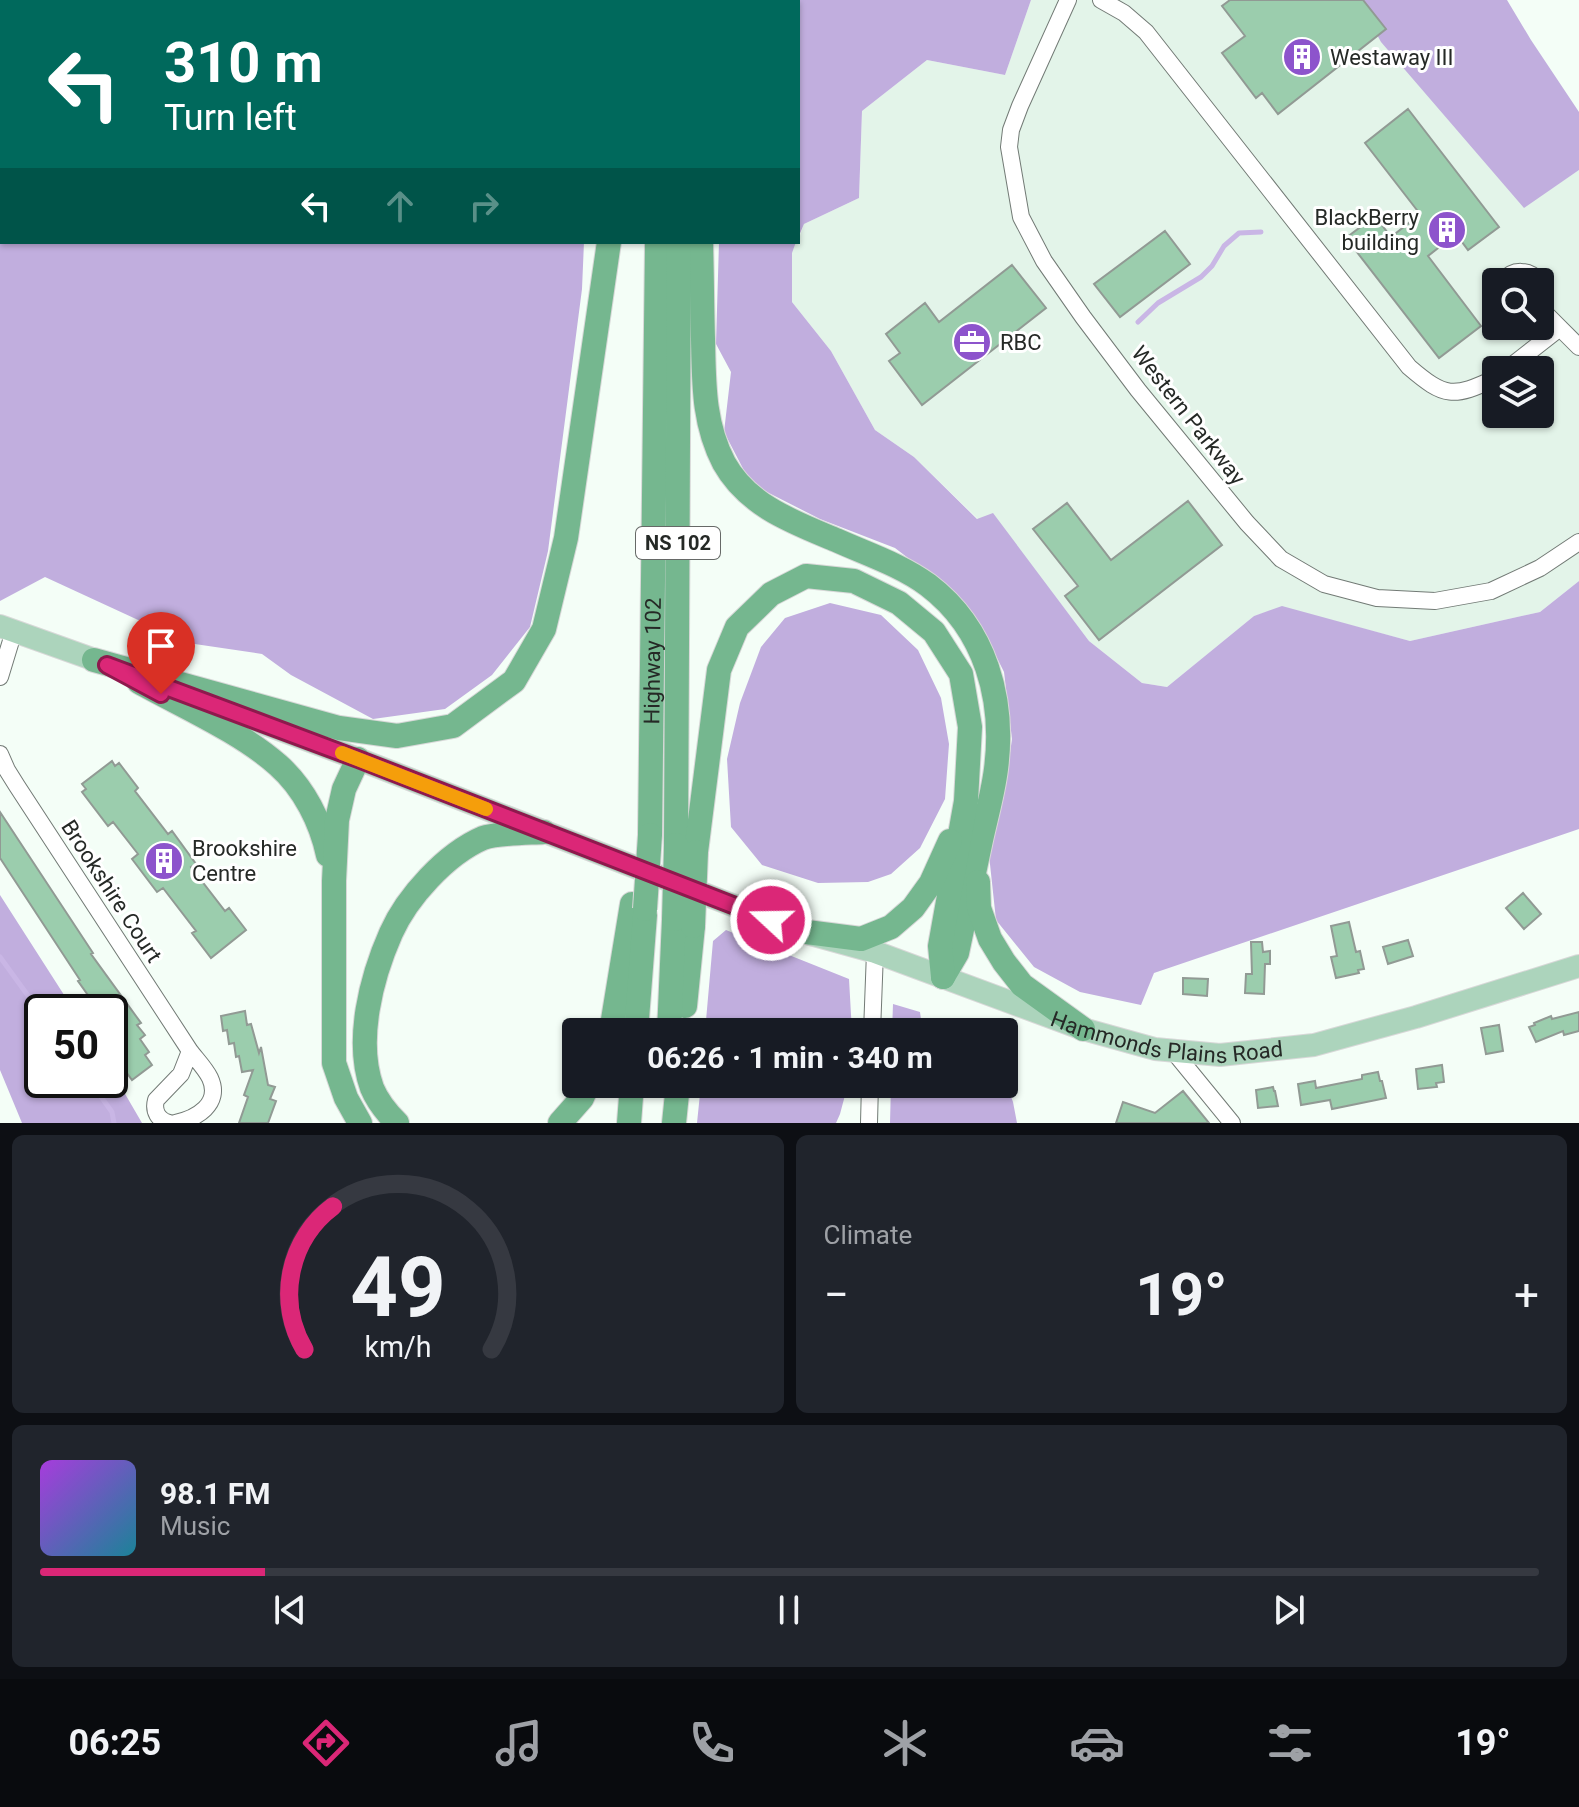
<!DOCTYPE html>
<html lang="en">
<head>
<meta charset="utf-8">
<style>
  :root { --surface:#171b24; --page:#20242c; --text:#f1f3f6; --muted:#9ea1a6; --line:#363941; --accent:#db2777 }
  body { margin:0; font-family:Roboto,sans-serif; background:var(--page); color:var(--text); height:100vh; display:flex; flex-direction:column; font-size:30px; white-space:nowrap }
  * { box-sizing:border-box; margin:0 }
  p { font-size:26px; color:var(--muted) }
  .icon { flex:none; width:44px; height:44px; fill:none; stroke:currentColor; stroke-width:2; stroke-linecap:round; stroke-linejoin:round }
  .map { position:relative; height:1123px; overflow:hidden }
  .side { display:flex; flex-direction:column; gap:12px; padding:12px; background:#0d0f14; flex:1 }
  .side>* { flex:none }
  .top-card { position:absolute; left:0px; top:0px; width:800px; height:244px; box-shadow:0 2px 6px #0004; background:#00695c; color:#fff; overflow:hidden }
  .tools { position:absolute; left:1482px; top:268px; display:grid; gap:16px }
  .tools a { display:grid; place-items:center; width:72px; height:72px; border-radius:8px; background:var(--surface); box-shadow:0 2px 6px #0004; font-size:40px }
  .speed { position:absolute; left:24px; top:994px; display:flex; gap:16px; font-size:40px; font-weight:700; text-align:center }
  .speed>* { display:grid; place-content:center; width:104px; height:104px; border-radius:50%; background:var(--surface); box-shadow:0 2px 6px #0004; line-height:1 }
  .speed .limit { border:4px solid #111; border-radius:12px; background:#fff; color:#111 }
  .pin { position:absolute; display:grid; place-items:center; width:68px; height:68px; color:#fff; margin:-82px -34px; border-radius:50% 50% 50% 0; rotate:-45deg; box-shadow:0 0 8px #0007 }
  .pin .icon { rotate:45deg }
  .me { position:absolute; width:88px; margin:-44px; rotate:291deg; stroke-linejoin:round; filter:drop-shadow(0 0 6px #0008) }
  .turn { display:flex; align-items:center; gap:28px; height:168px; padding:0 32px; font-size:36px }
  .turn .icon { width:104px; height:104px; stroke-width:2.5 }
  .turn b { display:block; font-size:56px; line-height:68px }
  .lanes { display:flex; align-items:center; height:76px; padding:0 32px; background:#0003; justify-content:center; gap:40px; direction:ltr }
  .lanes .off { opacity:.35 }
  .big { font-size:60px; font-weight:700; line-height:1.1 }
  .side .widget { flex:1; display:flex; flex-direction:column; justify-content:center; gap:12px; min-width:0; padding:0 28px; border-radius:12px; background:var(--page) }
  .side .dial { align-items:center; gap:0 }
  .dial svg { height:208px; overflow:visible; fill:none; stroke:var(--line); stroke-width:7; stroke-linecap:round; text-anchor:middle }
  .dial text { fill:var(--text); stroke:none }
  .song { display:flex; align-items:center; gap:24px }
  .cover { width:96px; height:96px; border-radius:12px; background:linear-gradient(135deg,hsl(280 70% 55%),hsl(190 70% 35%)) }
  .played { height:8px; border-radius:4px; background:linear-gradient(90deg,var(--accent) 15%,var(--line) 15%) }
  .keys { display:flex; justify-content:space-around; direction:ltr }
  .heat { display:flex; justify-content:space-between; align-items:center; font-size:44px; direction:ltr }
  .side .tiles { flex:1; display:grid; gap:12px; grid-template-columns:1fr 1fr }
  .widget:last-child { grid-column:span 2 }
  .trip { position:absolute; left:562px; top:1018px; width:456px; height:80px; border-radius:8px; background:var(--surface); box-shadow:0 2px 6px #0004; font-weight:700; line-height:80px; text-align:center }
  .tab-bar { display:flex; height:128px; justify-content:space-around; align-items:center; background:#090b0e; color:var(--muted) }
  .tab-bar .icon { width:56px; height:56px }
  .tab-bar .current { color:var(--accent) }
  .tab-bar b { font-size:36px; color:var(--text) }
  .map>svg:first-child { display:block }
  .built { fill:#e3f4e9; fill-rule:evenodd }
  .forest { fill:#c1aede }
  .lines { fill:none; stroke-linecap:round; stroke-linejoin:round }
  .stream { stroke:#c9b6e5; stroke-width:5 }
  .building { fill:#9bcdad; stroke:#919a94; stroke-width:2 }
  .minor-casing { stroke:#727a75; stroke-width:18 }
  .major-casing { stroke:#d8d8d8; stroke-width:24 }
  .highway-casing { stroke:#d8d8d8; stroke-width:26 }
  .minor { stroke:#fff; stroke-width:16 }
  .major { stroke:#acd4bc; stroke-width:22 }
  .highway { stroke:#75b78f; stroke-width:24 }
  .highway-bridge-casing { stroke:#d8d8d8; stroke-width:26; stroke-linecap:butt }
  .highway-bridge { stroke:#75b78f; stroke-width:24 }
  .route-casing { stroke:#8e194d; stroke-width:20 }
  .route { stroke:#db2777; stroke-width:14 }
  .slow { stroke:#f59e0b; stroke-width:14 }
  .labels { text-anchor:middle; stroke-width:6; stroke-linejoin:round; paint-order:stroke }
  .shield { fill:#fff; stroke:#666967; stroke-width:2 }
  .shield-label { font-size:20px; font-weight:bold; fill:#252926 }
  .poi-label { font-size:22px; fill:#252926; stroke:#fff; text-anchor:start }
  .street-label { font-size:22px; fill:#252926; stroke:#fff }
</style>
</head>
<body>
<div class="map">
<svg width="1579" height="1123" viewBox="0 0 1579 1123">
  <rect width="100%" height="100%" fill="#f4fef7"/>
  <path class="built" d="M 1031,0 L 1358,0 L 1524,207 L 1579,170 L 1579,581 L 1540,612 L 1410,641 L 1282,607 L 1254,616 L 1167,687 L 1142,683 L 1089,641 L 1048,587 L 914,457 L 875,430 L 831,351 L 792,302 L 792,252 L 796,242 L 798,242 L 804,224 L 859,198 L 862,111 L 927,60 L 1005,75 ZM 1496,282 L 1540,282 L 1540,326 L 1496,326 ZM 1496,370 L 1540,370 L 1540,414 L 1496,414 Z"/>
  <path class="forest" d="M 0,0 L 593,0 L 593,2 L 2,2 L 2,242 L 584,242 L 582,289 L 548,551 L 530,627 L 492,675 L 445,709 L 373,719 L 291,675 L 262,654 L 188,643 L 45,577 L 0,601 Z
    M 727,0 L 1031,0 L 1005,75 L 927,60 L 862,111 L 859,198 L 804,224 L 798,238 L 798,2 L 727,2 Z
    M 1358,0 L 1507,0 L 1531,40 L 1579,112 L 1579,170 L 1524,208 L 1381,42 Z
    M 719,242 L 796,242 L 792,253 L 792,302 L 831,351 L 875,430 L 914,457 L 977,519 L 993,513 L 1089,641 L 1142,683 L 1167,687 L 1254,616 L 1282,606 L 1410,641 L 1540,612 L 1579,581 L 1579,829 L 1154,973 L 1141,1005 L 1080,992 L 1034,967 L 996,920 L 989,855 L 1005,788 L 1012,739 L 1004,672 L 983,630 L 950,590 L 895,548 L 820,519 L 751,484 L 724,432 L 731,372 L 716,344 Z
    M 830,603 L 881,615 L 918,650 L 941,698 L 949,744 L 945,799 L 920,848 L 891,874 L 868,882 L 818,883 L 762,865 L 731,827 L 727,759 L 740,703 L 761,647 L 785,618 Z
    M 0,895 L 75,1012 L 42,1012 L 42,1080 L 110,1080 L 110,1068 L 142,1123 L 22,1123 L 0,1070 Z
    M 726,930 L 849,979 L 852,1032 L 705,1032 L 713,941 Z
    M 893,1004 L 920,1012 L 922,1027 L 949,1032 L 892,1032 Z
    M 1004,1077 L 1013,1102 L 1017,1123 L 890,1123 L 891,1084 L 1004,1084 Z
    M 701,1084 L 848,1084 L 840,1114 L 836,1123 L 697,1123 Z"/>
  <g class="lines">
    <path class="stream" d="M 1138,322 L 1158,303 L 1201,277 L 1212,266 L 1224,246 L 1239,233 L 1261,232
      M 0,957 L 42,1015
      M 89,1080 L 112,1112 L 114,1123"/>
  </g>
  <path class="building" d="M 1230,0 L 1363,0 L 1386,29 L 1278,114 L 1262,93 L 1256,98 L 1222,53 L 1245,36 L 1222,6 Z
    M 1408,109 L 1499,227 L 1468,250 L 1456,234 L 1428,256 L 1481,326 L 1439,358 L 1346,238 L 1375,216 L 1391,237 L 1420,214 L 1365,143 Z
    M 1165,231 L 1190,264 L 1120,317 L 1094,284 Z
    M 1012,265 L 1046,308 L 922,405 L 889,361 L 900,353 L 886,334 L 925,303 L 939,322 Z
    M 1188,501 L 1222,545 L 1099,640 L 1065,596 L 1078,586 L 1033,529 L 1067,503 L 1111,560 Z
    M 112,761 L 115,766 L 119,763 L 138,788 L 135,791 L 168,834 L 172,831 L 196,864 L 191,867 L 225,911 L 229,908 L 246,930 L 211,958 L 192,933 L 196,931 L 163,888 L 157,892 L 132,859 L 138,854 L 113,822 L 108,826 L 82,792 L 86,789 L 82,784 Z
    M 0,812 L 93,953 L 91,954 L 141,1023 L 137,1025 L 145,1035 L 140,1039 L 149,1052 L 145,1055 L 152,1065 L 132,1080 L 116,1058 L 122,1053 L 114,1043 L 120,1039 L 110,1027 L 110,1012 L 100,1012 L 78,981 L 80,980 L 0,858 Z
    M 1523,893 L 1541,914 L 1524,929 L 1506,908 Z
    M 1349,922 L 1356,952 L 1360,951 L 1364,969 L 1358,970 L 1359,973 L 1336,978 L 1331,957 L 1337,956 L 1331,926 Z
    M 1408,940 L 1413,956 L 1388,964 L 1383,947 Z
    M 1251,942 L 1262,942 L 1263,952 L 1270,951 L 1270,964 L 1265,964 L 1264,994 L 1245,993 L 1246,974 L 1252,974 Z
    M 1183,978 L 1208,979 L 1207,996 L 1183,994 Z
    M 245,1011 L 247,1025 L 251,1024 L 259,1053 L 261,1047 L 268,1085 L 275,1087 L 270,1099 L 276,1101 L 268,1123 L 239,1123 L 248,1097 L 244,1095 L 253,1070 L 242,1072 L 239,1056 L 236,1057 L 234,1043 L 229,1044 L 227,1030 L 223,1031 L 221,1016 Z
    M 1579,1012 L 1579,1031 L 1564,1035 L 1563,1031 L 1536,1042 L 1529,1027 L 1535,1025 L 1534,1023 L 1551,1016 L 1552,1019 Z
    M 1499,1025 L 1503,1051 L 1486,1054 L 1481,1028 Z
    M 1442,1065 L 1444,1082 L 1436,1083 L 1437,1087 L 1418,1089 L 1416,1069 Z
    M 1378,1072 L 1380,1081 L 1382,1081 L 1386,1098 L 1332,1109 L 1330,1100 L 1301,1105 L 1298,1084 L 1315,1081 L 1316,1088 L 1362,1079 L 1362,1075 Z
    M 1273,1087 L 1274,1091 L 1275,1091 L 1278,1106 L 1258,1108 L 1256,1090 Z
    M 1183,1091 L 1209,1123 L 1116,1123 L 1123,1102 L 1155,1113 Z"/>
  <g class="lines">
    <g class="minor-casing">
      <path id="minor" d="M 1068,0 L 1020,106 L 1011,130 L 1009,147 L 1021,217 L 1044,261 L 1083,317 L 1138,390 L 1247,523 L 1281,559 L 1324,584 L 1377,598 L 1435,601 L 1491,591 L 1540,568 L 1579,542
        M 1101,0 L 1124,13 L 1146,32 L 1409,367 C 1445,398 1453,398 1496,378
        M 1502,282 C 1513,268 1529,269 1540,282
        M 1540,308 L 1579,347
        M 1506,370 L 1560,328
        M 0,677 L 14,631
        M 0,754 L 7,770 L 17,786 L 190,1051
        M 872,1032 L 875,952
        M 1174,1052 L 1232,1123
        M 169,1123 C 158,1120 153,1111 156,1100 L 181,1074 L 190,1051 C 196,1059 205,1068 210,1078 C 222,1104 196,1119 175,1123
        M 869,1123 L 870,1084"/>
    </g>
    <g class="major-casing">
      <g id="major">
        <path d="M 0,626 L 112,666"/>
        <path id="s1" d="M 196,698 L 358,759 L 799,931 L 875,952 L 1083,1029 L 1155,1049 L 1220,1055 L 1314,1045 L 1416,1017 L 1579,966"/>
      </g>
    </g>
    <g class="highway-casing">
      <g id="highway">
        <path d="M 644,2 L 644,0"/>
        <path d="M 682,2 L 682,0"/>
        <path d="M 701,242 C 702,274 702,307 703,339 C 704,382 703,423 724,463 C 748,506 793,522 836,540 C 867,554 901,565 928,585 C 986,629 1005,700 996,769 C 993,793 986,817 981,840 C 973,878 965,915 957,953 L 943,977"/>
        <path d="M 94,660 L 339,728 L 397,736 L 453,726 L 514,681 L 544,629 L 566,538 L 609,242"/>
        <path d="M 139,682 C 182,706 241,732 278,765 C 304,788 321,822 328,855"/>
        <path d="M 358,759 L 344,789 L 337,820 L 334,881 L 334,1063 L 346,1098 L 360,1123"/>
        <path id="s2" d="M 650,835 L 657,242"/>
        <path d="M 676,845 L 679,242"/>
        <path d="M 696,852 L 719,670 L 737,627 L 771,594 L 806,576 L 854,581 L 899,603 L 934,632 L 961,674 L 970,727 L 966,801 L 940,946 L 943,977"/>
        <path d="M 978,882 L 979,908 L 990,939 L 1004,962 L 1022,985 L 1083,1029"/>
        <path d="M 799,931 L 861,939 L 891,927 L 913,908 L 931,883 L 950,841"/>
        <path d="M 685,1006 L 693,926"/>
        <path d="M 611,1032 L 632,904"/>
        <path d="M 636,1032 L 645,915"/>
        <path d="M 669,1032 L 674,919"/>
        <path d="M 397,1123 C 388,1114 377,1100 372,1088 C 355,1041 371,978 391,933 C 407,897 446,854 483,838 C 496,833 529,833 544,832"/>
        <path d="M 560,1123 L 582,1098 L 588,1084"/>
        <path d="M 629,1123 L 632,1084"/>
        <path d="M 674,1123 L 678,1084"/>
      </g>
    </g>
    <use href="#minor" class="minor"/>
    <use href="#major" class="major"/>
    <use href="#highway" class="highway"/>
    <g class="highway-bridge-casing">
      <path id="highway-bridge" d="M 645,909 L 650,835
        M 674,919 L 676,845
        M 693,926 L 696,852"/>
    </g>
    <use href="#highway-bridge" class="highway-bridge"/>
  </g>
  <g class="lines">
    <g class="route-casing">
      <path id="route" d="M 161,694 L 107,665 L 358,759 L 771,920"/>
    </g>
    <use href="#route" class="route"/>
    <path class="slow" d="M 342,753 L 486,809"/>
  </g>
  <defs>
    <g id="building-disc" transform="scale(2)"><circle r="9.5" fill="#8d54cc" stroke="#fff"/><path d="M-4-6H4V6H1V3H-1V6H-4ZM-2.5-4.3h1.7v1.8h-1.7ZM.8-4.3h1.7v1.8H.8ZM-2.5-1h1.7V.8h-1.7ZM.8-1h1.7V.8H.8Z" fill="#fff"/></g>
    <g id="office-disc" transform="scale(2)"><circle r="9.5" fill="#8d54cc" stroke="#fff"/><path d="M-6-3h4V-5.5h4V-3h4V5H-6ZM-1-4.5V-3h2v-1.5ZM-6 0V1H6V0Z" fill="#fff"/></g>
  </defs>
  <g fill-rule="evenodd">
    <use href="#building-disc" x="1302" y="57"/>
    <use href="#building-disc" x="1447" y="230"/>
    <use href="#office-disc" x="972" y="342"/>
    <use href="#building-disc" x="164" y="861"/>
  </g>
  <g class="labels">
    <rect class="shield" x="636" y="527" width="84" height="32" rx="6"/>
    <g class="shield-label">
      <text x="678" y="550">NS 102</text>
    </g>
    <g class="poi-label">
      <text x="1330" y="65">Westaway III</text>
      <text x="1419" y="225" text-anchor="end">BlackBerry<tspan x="1419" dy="25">building</tspan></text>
      <text x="1000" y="350">RBC</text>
      <text x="192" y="856">Brookshire<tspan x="192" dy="25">Centre</tspan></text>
    </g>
    <g class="street-label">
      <text transform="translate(1189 415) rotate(52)" y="8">Western Parkway</text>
      <text dy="8" stroke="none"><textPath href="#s2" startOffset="174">Highway 102</textPath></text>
      <text transform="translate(112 891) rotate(57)" y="8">Brookshire Court</text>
      <text dy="8" stroke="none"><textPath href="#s1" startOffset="1032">Hammonds Plains Road</textPath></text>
    </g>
  </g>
</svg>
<div class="tools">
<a><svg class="icon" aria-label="search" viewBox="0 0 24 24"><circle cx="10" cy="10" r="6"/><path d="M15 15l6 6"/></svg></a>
<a><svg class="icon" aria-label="layers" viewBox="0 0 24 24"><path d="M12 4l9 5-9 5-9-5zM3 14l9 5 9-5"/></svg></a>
</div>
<div class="speed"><div class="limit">50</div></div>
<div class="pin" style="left:161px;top:694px;background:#d93025"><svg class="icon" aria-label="arrive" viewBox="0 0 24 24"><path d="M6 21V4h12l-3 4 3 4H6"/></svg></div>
<svg class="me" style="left:771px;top:920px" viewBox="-20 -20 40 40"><circle r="17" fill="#db2777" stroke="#fff" stroke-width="3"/><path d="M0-11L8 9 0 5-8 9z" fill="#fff"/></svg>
<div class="trip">06:26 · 1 min · 340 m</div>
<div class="top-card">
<div class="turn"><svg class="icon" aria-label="left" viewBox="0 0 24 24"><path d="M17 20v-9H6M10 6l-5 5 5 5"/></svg><div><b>310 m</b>Turn left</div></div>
<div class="lanes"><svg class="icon" aria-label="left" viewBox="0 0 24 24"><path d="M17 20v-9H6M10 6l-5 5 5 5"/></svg><svg class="icon off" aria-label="ahead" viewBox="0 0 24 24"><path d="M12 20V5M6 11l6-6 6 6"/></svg><svg class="icon off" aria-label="right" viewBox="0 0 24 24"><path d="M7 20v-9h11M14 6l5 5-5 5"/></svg></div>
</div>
</div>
<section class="side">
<div class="tiles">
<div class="widget dial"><svg viewBox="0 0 100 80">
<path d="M14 69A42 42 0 1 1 86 69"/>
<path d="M14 69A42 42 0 0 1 25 14" stroke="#db2777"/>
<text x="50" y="56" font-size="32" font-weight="700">49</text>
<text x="50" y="72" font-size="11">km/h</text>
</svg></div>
<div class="widget"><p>Climate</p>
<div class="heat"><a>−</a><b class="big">19°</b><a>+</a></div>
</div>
<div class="widget">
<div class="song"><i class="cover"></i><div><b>98.1 FM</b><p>Music</p></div></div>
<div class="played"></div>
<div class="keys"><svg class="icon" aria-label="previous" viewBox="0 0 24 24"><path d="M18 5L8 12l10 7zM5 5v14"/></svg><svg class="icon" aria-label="pause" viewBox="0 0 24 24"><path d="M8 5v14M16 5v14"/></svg><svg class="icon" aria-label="next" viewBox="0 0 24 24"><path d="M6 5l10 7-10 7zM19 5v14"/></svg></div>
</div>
</div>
</section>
<nav class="tab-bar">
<b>06:25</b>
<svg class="icon current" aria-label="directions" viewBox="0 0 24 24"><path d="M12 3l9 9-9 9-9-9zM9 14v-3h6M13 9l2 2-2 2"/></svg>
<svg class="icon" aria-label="music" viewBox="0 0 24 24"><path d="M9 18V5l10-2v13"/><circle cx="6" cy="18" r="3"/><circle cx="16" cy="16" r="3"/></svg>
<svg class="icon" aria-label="phone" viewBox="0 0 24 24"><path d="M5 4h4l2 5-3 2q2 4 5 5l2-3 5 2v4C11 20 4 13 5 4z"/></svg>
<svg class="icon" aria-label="climate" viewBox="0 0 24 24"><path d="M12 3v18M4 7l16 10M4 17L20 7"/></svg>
<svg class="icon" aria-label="car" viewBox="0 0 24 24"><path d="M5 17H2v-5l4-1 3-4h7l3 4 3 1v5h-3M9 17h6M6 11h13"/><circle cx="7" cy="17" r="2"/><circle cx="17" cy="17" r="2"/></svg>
<svg class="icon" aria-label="filters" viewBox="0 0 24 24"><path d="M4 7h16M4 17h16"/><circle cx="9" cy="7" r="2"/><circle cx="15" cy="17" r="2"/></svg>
<b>19°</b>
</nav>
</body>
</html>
